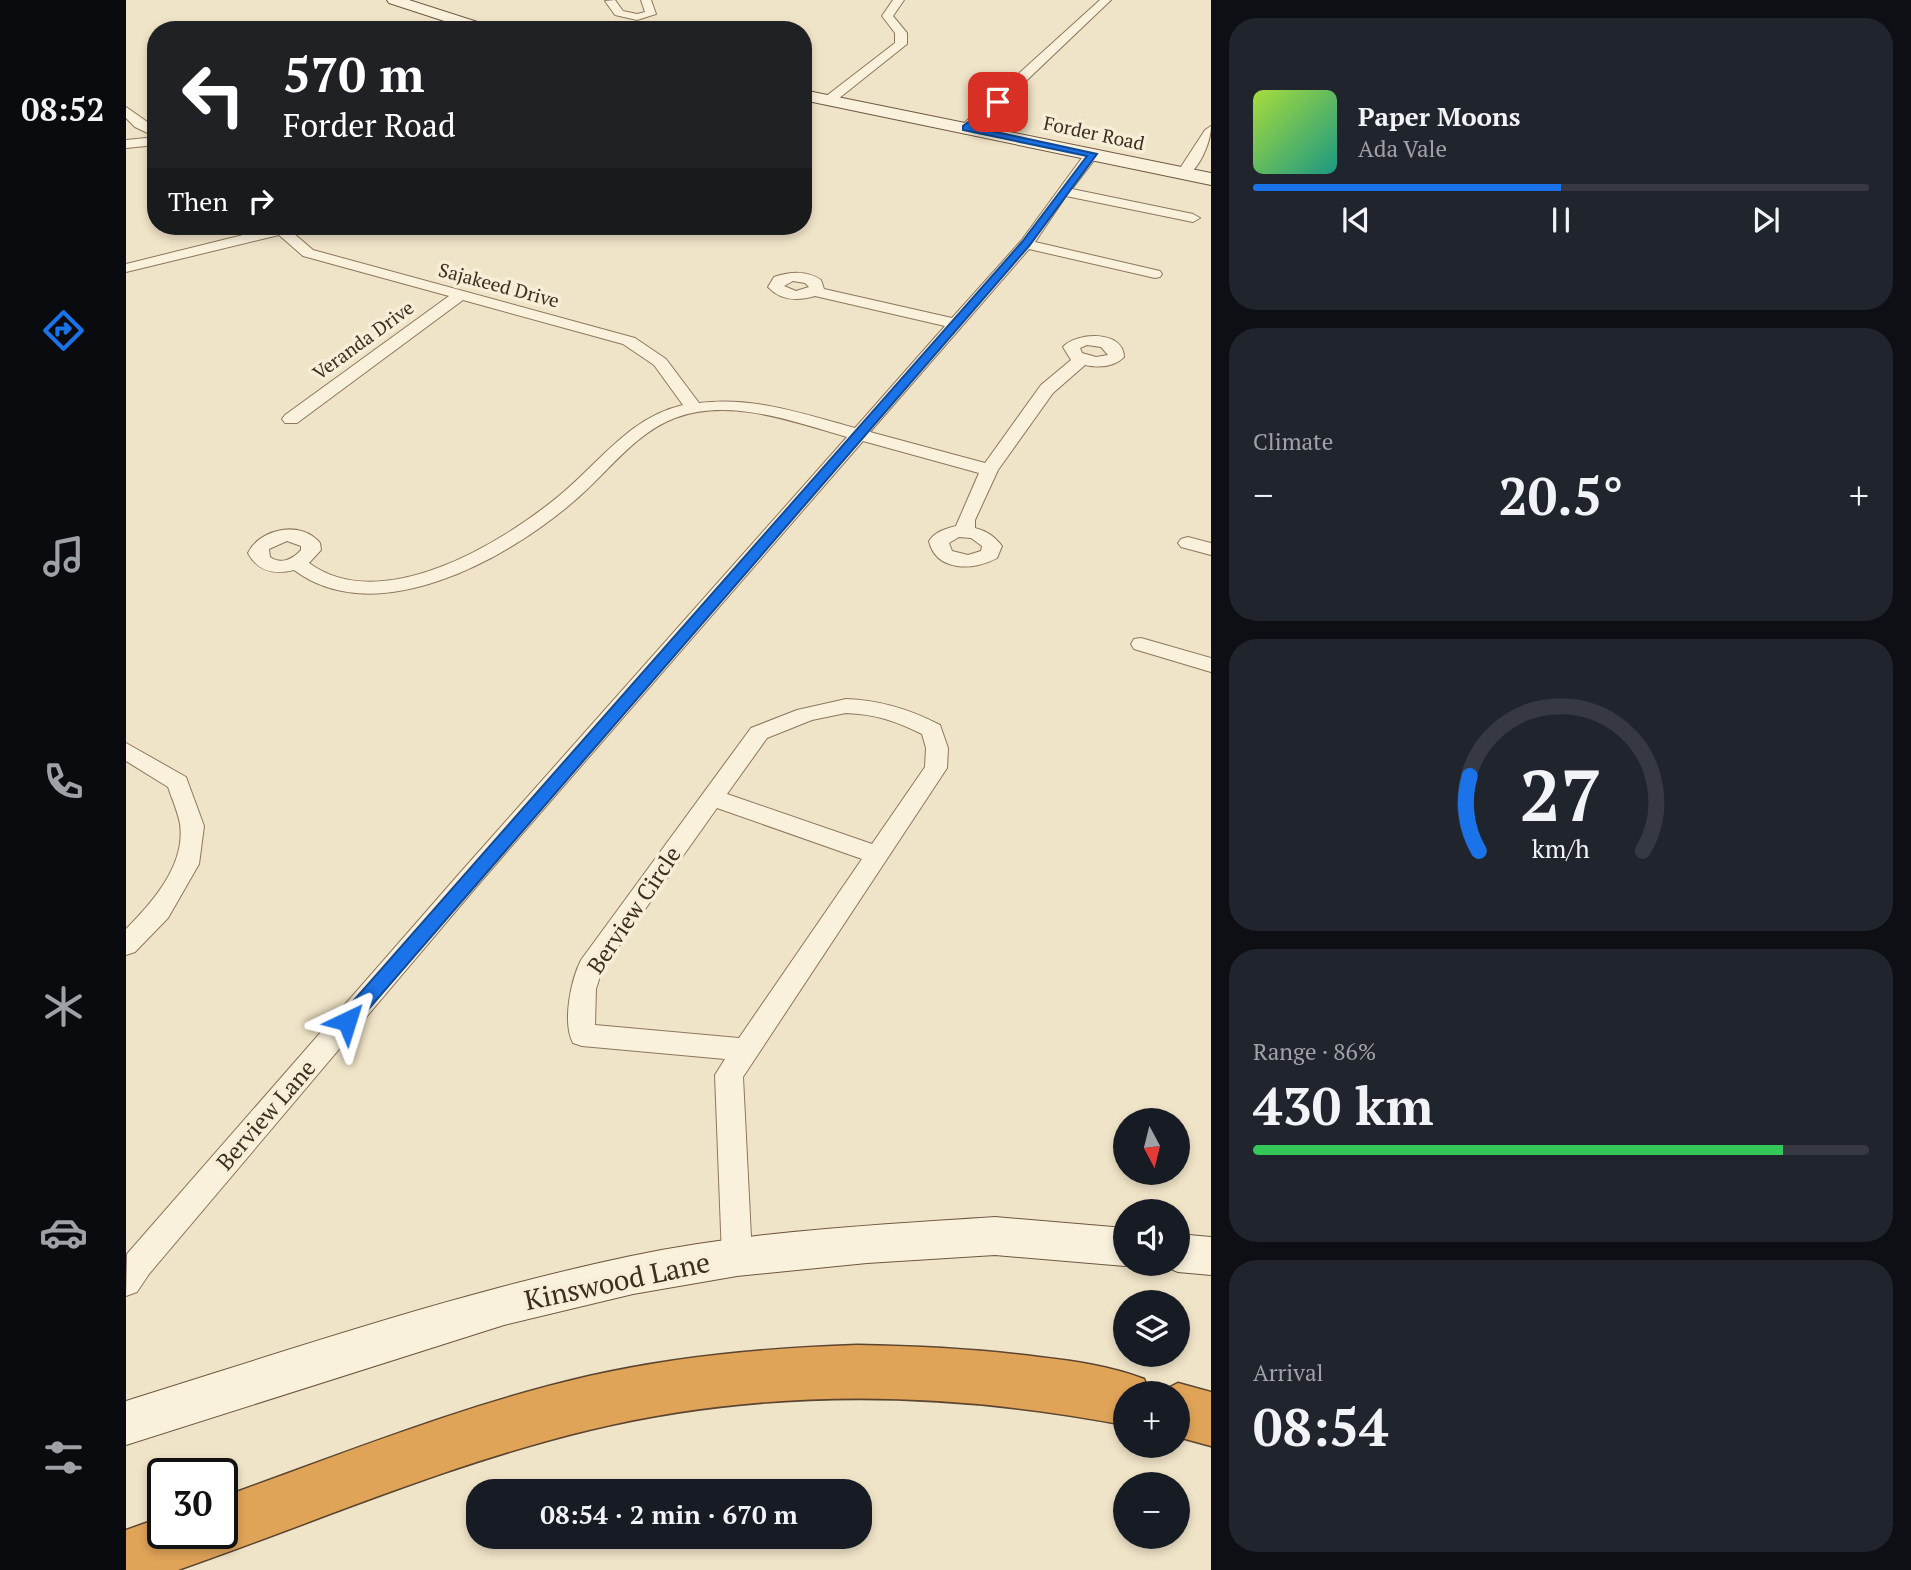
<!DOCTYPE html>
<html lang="en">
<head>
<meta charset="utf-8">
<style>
  :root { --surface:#171b24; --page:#20242c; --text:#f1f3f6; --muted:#9ea1a6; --line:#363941; --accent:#1a73e8 }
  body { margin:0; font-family:"PT Serif",serif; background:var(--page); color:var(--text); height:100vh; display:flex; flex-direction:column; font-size:26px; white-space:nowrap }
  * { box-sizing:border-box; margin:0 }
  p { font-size:23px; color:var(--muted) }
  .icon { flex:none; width:38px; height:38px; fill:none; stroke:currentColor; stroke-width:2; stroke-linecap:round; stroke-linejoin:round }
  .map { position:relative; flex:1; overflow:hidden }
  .panel { display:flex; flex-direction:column; gap:18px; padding:18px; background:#0d0f14; width:700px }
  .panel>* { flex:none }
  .hud { position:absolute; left:21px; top:21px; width:665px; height:214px; border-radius:28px; box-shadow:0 4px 10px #0003; background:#202124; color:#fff; overflow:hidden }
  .needle { width:46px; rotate:173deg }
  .controls { position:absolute; left:987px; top:1108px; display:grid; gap:14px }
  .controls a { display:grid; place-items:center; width:77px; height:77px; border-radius:50%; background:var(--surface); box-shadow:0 4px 10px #0003; font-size:35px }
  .speed { position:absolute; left:21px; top:1458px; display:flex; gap:14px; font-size:35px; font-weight:700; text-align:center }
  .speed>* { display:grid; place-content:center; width:91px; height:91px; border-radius:50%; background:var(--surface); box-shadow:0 4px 10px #0003; line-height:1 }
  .speed .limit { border:4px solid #111; border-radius:10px; background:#fff; color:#111 }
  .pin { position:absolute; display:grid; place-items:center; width:60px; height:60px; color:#fff; margin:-30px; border-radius:14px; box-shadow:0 4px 10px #0006 }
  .me { position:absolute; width:77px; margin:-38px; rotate:41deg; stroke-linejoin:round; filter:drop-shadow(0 0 5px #0008) }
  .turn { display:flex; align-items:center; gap:24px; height:147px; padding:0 21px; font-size:32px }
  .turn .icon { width:91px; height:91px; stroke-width:2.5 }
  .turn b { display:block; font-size:49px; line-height:60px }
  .then { display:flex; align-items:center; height:66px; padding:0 21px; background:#0003; gap:14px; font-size:26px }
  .big { font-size:52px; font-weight:700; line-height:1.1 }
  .panel .tile { flex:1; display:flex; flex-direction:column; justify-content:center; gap:10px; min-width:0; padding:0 24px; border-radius:28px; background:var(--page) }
  .panel .dial { align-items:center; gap:0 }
  .dial svg { height:182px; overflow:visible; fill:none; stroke:var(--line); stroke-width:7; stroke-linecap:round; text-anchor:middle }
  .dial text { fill:var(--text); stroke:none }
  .song { display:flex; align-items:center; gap:21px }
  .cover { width:84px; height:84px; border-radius:10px; background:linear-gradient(135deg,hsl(80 70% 55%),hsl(170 70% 35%)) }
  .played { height:7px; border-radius:4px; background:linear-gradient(90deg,var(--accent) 50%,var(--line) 50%) }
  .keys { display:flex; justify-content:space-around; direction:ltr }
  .heat { display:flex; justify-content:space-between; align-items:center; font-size:38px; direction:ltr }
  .charge { height:10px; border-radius:5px; background:linear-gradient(90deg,#34c759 86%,var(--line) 0) }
  .trip { position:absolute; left:340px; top:1479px; width:406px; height:70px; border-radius:28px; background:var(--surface); box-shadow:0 4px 10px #0003; font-weight:700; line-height:70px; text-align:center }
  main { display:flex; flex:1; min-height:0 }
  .tabs { display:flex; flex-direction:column; width:126px; justify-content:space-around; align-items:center; background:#090b0e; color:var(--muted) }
  .tabs .icon { width:49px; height:49px }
  .tabs .active { color:var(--accent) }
  .tabs b { font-size:32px; color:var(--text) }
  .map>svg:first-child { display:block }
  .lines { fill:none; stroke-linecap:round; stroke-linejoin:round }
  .street-casing { stroke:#8d765c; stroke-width:2 }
  .secondary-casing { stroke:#6f573f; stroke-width:2 }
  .highway-casing { stroke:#5b4430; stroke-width:3 }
  .street { fill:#faf1dc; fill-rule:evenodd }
  .secondary { fill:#faf1dc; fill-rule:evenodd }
  .highway { fill:#e0a458; fill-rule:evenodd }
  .route { fill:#1a73e8; stroke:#114b97; stroke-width:2 }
  .labels { text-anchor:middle; stroke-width:7; stroke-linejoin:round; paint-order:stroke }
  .far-street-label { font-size:19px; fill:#3d2e20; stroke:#f7eed8 }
  .street-label { font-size:23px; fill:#3d2e20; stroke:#f7eed8 }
  .near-street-label { font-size:28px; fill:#3d2e20; stroke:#f7eed8 }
</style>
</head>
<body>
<main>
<nav class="tabs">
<b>08:52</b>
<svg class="icon active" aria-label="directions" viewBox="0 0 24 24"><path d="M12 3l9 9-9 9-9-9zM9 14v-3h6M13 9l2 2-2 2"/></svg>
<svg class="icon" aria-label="music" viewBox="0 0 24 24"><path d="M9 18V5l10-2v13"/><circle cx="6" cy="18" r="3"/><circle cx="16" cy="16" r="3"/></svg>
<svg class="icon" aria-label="phone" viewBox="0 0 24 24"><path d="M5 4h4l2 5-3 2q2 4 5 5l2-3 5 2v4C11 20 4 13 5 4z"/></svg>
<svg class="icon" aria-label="climate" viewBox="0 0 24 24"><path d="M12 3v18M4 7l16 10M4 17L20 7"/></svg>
<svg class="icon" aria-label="car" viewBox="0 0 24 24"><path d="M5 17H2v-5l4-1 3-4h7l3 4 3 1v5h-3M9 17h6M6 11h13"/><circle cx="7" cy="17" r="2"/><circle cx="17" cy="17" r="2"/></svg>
<svg class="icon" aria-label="filters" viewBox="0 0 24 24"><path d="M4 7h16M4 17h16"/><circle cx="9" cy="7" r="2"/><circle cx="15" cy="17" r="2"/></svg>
</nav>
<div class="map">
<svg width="1085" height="1570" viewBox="0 0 1085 1570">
  <rect width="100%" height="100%" fill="#f0e4c8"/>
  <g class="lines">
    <g class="street-casing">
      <path id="street" d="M 489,0 L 497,11 L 511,14 L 519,12 L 515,0 L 525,0 L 530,14 L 511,20 L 489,15 L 479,1 Z
        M 767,0 L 778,0 L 767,16 L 781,33 L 781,44 L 707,103 L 699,103 L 699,97 L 769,43 L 769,33 L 756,16 Z
        M 974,0 L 985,0 L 858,121 L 844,131 L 836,131 L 836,125 Z
        M 0,107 L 30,128 L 30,137 L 9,127 L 0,118 Z
        M 1085,126 C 1085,142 1073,171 1058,177 L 1053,176 L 1051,173 L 1079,130 Z
        M 30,137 L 30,145 L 0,148 L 0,140 Z
        M 966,150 L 973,154 L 946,189 L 1067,214 L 1074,218 L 1067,222 L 940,196 L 909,242 L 1034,271 L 1036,274 L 1034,277 L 1029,278 L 903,249 L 744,432 L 859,463 L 915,385 L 945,360 L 937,347 C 950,332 998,330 998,357 C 988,367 973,368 959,365 L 927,393 L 872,470 L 849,520 L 849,528 C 861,531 868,536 876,546 L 871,558 C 848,571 810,572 803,541 C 810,531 819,529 830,526 L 853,473 L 737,441 L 351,886 L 23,1274 L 11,1292 L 0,1296 L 1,1254 L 333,874 L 721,437 C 668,422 604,397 549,418 C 507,434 481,474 447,502 C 381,559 250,632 168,570 C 148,575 132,572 122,553 C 134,528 176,520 194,543 L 195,550 L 183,563 C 256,616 375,544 434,495 C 474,462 504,417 557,405 L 528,365 L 497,344 L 337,300 L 171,423 L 159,423 L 156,419 L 159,415 L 323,296 L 177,256 L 153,235 L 0,272 L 0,264 L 145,228 L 144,226 L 159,226 L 187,250 L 509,338 L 540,359 L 573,403 C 627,396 678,414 729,428 L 819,326 L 689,296 C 672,301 655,301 642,287 L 648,277 C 664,272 680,270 695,280 L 698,289 L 826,318 L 895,241 L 961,151 ZM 667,281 L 679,283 L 683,287 L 670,291 L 658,286 ZM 961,345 L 975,347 L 982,355 L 970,357 L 956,353 L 954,348 ZM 833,537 L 845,538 L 856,546 L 855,551 L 842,555 L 826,551 L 823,543 ZM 161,541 L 175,546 L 175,550 C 167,559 155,565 144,557 L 143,549 Z
        M 1062,537 L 1085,543 L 1085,555 L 1055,547 L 1052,543 L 1055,539 Z
        M 1015,638 L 1085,658 L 1085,672 L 1008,649 L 1005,644 L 1008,639 Z
        M 720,699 C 754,700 783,709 814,725 L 822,748 L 821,768 L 617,1077 L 626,1257 L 622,1267 L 611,1271 L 600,1267 L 596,1257 L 589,1075 L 599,1059 L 456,1046 L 447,1043 C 436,1022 445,980 455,960 L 625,728 L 671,710 ZM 720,713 C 749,714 770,721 796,734 L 800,748 L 799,767 L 746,844 L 601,794 L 641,738 L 686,720 ZM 591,808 L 736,859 L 613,1038 L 469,1025 L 470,989 L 476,970 Z
        M 0,743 L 60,777 L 78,826 L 73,864 L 42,918 L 9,952 L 0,955 L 0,929 C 26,903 60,865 54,824 C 52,812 46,799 42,787 L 0,761 Z"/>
    </g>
    <g class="secondary-casing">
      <path id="secondary" d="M 261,0 L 283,0 L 367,27 L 370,30 L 346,30 L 263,3 Z
        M 677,90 L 1085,173 L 1085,185 L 677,100 Z
        M 869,1217 L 999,1228 L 999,1264 L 1005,1264 L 999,1266 L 869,1255 L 741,1263 L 611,1276 L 507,1294 L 378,1325 L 0,1445 L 0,1401 C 167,1349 334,1292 505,1256 C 625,1231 747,1225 869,1217 Z
        M 1052,1234 L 1085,1237 L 1085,1275 L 1052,1272 L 1037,1266 L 1036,1264 L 1052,1264 Z"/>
    </g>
    <g class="highway-casing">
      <path id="highway" d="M 731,1345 C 792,1346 852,1349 913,1357 C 948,1361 985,1366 1018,1379 L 1024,1393 L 999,1393 L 999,1425 C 820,1391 641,1387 463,1430 C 322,1464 187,1523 52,1570 L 0,1570 L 0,1530 L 37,1517 L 37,1533 L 96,1533 L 96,1497 C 217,1454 337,1405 463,1376 C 551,1356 640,1348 731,1345 Z
        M 1052,1383 L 1085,1392 L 1085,1446 L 1052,1437 L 1052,1393 L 1032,1393 Z"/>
    </g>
    <use href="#street" class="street"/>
    <use href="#secondary" class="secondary"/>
    <use href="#highway" class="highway"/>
  </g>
  <path class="route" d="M 872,99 L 875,103 L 847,127 L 971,154 L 903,246 L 227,1027 L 221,1029 L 214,1027 L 211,1021 L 214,1016 L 896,242 L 961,156 L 837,130 L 837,126 Z"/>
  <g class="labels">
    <g class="far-street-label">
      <text transform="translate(968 133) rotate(12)" y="7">Forder Road</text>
      <text transform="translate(373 285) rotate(15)" y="7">Sajakeed Drive</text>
      <text transform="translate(237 340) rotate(-36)" y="7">Veranda Drive</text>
    </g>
    <g class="street-label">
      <text transform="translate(508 910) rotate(-56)" y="8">Berview Circle</text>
      <text transform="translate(140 1115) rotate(-49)" y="8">Berview Lane</text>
    </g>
    <g class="near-street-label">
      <text transform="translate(491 1281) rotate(-12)" y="10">Kinswood Lane</text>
    </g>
  </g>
</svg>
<div class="controls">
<a><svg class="needle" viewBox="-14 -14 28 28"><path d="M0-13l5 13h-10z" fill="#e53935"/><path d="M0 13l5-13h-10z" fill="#9ea1a6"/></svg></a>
<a><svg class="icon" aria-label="sound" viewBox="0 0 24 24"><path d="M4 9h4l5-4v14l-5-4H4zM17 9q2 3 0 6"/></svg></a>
<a><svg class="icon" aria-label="layers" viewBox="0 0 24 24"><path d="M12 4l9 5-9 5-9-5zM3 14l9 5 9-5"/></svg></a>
<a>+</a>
<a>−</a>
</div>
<div class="speed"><div class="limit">30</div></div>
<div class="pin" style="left:872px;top:102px;background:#d93025"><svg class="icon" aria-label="arrive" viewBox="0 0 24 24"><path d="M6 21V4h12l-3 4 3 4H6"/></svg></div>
<svg class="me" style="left:221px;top:1021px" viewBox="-20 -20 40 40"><path d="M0-17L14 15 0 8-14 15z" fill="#1a73e8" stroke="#fff" stroke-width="4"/></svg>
<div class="trip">08:54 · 2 min · 670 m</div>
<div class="hud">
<div class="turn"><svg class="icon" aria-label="left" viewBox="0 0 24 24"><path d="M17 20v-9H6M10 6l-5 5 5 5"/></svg><div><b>570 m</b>Forder Road</div></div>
<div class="then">Then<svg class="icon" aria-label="right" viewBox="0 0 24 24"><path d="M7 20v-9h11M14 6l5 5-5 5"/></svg></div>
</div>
</div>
<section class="panel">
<div class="tile">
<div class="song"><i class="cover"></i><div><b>Paper Moons</b><p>Ada Vale</p></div></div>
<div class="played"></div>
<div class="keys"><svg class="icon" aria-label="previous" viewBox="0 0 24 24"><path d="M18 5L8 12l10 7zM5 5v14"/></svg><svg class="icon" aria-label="pause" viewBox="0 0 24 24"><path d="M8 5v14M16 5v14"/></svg><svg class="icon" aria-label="next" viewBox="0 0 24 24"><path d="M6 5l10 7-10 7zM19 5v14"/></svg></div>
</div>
<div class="tile"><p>Climate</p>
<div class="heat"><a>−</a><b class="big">20.5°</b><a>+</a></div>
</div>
<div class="tile dial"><svg viewBox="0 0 100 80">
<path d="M14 69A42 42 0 1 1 86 69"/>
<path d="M14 69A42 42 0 0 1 10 36" stroke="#1a73e8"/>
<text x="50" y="56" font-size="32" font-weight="700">27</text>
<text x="50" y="72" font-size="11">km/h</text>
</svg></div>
<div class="tile"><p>Range · 86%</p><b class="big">430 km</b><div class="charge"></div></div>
<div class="tile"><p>Arrival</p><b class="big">08:54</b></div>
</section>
</main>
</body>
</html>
